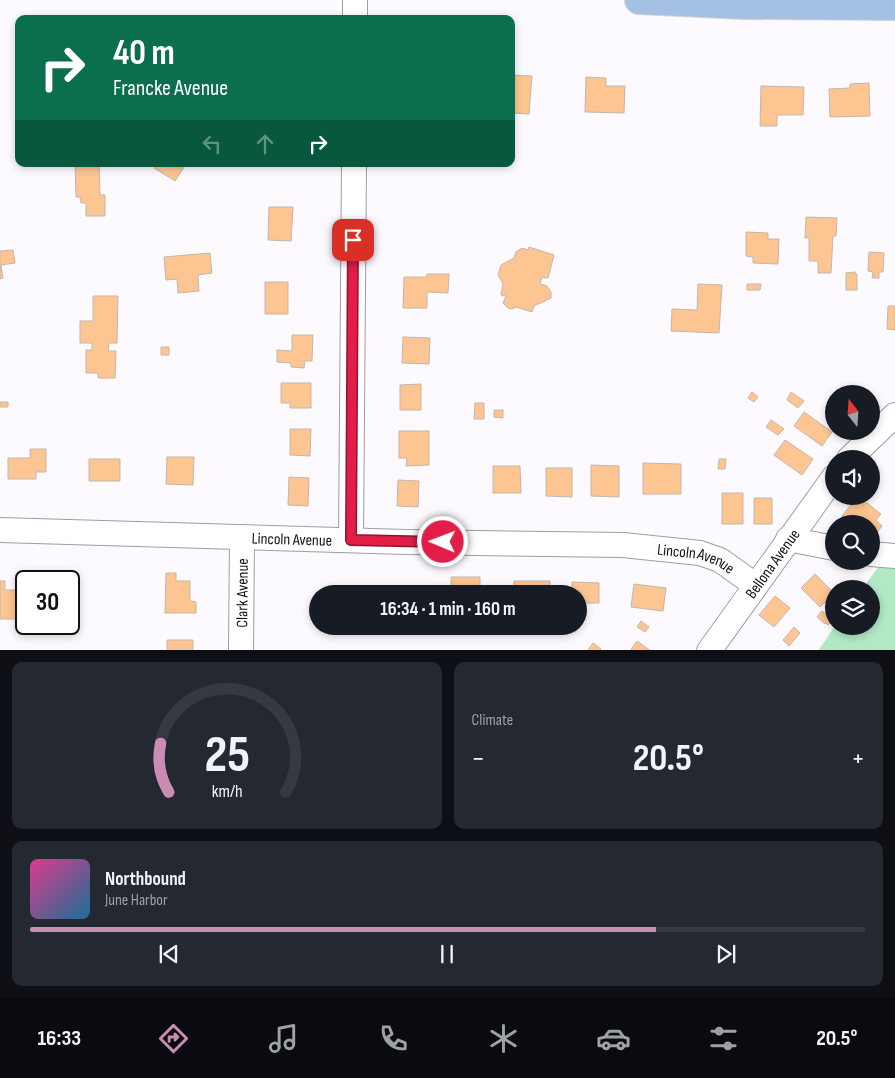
<!DOCTYPE html>
<html lang="en">
<head>
<meta charset="utf-8">
<style>
  :root { --surface:#171b24; --page:#242831; --text:#f1f3f6; --muted:#9ea1a6; --line:#363941; --accent:#cb8cb1 }
  body { margin:0; font-family:"Sofia Sans Condensed",sans-serif; background:var(--page); color:var(--text); height:100vh; display:flex; flex-direction:column; font-size:19px; white-space:nowrap }
  * { box-sizing:border-box; margin:0 }
  p { font-size:16px; color:var(--muted) }
  .icon { flex:none; width:28px; height:28px; fill:none; stroke:currentColor; stroke-width:2; stroke-linecap:round; stroke-linejoin:round }
  .map { position:relative; height:650px; overflow:hidden }
  .drawer { display:flex; flex-direction:column; gap:12px; padding:12px; background:#0d0f14; flex:1 }
  .drawer>* { flex:none }
  .banner { position:absolute; left:15px; top:15px; width:500px; height:152px; border-radius:10px; box-shadow:0 2px 8px #0003; background:#0b6e4f; color:#fff; overflow:hidden }
  .needle { width:32px; rotate:343deg }
  .buttons { position:absolute; left:825px; top:385px; display:grid; gap:10px }
  .buttons a { display:grid; place-items:center; width:55px; height:55px; border-radius:50%; background:var(--surface); box-shadow:0 2px 8px #0003; font-size:25px }
  .speed { position:absolute; left:15px; top:570px; display:flex; gap:10px; font-size:25px; font-weight:700; text-align:center }
  .speed>* { display:grid; place-content:center; width:65px; height:65px; border-radius:50%; background:var(--surface); box-shadow:0 2px 8px #0003; line-height:1 }
  .speed .limit { border:2px solid #111; border-radius:8px; background:#fff; color:#111 }
  .pin { position:absolute; display:grid; place-items:center; width:42px; height:42px; color:#fff; margin:-21px; border-radius:10px; box-shadow:0 2px 8px #0006 }
  .me { position:absolute; width:55px; margin:-28px; rotate:271deg; stroke-linejoin:round; filter:drop-shadow(0 0 4px #0008) }
  .turn { display:flex; align-items:center; gap:18px; height:105px; padding:0 15px; font-size:22px }
  .turn .icon { width:65px; height:65px; stroke-width:2.5 }
  .turn b { display:block; font-size:35px; line-height:42px }
  .lanes { display:flex; align-items:center; height:48px; padding:0 15px; background:#0003; justify-content:center; gap:25px; direction:ltr }
  .lanes .off { opacity:.35 }
  .big { font-size:38px; font-weight:700; line-height:1.1 }
  .drawer .card { flex:1; display:flex; flex-direction:column; justify-content:center; gap:8px; min-width:0; padding:0 18px; border-radius:10px; background:var(--page) }
  .drawer .dial { align-items:center; gap:0 }
  .dial svg { height:130px; overflow:visible; fill:none; stroke:var(--line); stroke-width:7; stroke-linecap:round; text-anchor:middle }
  .dial text { fill:var(--text); stroke:none }
  .song { display:flex; align-items:center; gap:15px }
  .cover { width:60px; height:60px; border-radius:8px; background:linear-gradient(135deg,hsl(330 70% 55%),hsl(200 70% 35%)) }
  .played { height:5px; border-radius:2px; background:linear-gradient(90deg,var(--accent) 75%,var(--line) 75%) }
  .keys { display:flex; justify-content:space-around; direction:ltr }
  .heat { display:flex; justify-content:space-between; align-items:center; font-size:28px; direction:ltr }
  .drawer .tiles { flex:1; display:grid; gap:12px; grid-template-columns:1fr 1fr }
  .card:last-child { grid-column:span 2 }
  .trip { position:absolute; left:309px; top:585px; width:278px; height:50px; border-radius:25px; background:var(--surface); box-shadow:0 2px 8px #0003; font-weight:700; line-height:50px; text-align:center }
  .tabs { display:flex; height:80px; justify-content:space-around; align-items:center; background:#090b0e; color:var(--muted) }
  .tabs .icon { width:35px; height:35px }
  .tabs .selected { color:var(--accent) }
  .tabs b { font-size:22px; color:var(--text) }
  .map>svg:first-child { display:block }
  .green { fill:#b3e8c5 }
  .building { fill:#fcc592; stroke:#c3b7ab }
  .lines { fill:none; stroke-linecap:round; stroke-linejoin:round }
  .minor-casing { stroke:#a19ba8; stroke-width:26 }
  .major-casing { stroke:#d5d4d5; stroke-width:30 }
  .minor { stroke:#fff; stroke-width:24 }
  .major { stroke:#a4c0e3; stroke-width:28 }
  .route-casing { stroke:#92132f; stroke-width:12 }
  .route { stroke:#e11d48; stroke-width:9 }
  .labels { text-anchor:middle; stroke-width:5; stroke-linejoin:round; paint-order:stroke }
  .street-label { font-size:16px; fill:#141116; stroke:#fff }
</style>
</head>
<body>
<div class="map">
<svg width="895" height="651" viewBox="0 0 895 651">
  <rect width="100%" height="100%" fill="#fcf9ff"/>
  <path class="green" d="M 895,565 L 895,650 L 818,651 L 835,626 L 871,626 L 871,589 L 862,589 L 879,566 Z"/>
  <path class="building" d="M 511,75 L 532,76 L 529,114 L 511,113 Z
    M 586,77 L 606,78 L 606,86 L 625,86 L 624,113 L 585,112 Z
    M 869,83 L 870,116 L 830,117 L 829,89 L 850,88 L 850,84 Z
    M 761,86 L 804,87 L 803,115 L 777,115 L 777,126 L 760,126 Z
    M 75,164 L 99,164 L 100,195 L 105,195 L 105,216 L 86,216 L 86,203 L 81,203 L 80,197 L 76,197 Z
    M 157,164 L 186,164 L 175,181 L 154,168 Z
    M 269,207 L 293,207 L 291,241 L 268,240 Z
    M 806,217 L 837,218 L 836,236 L 833,236 L 831,273 L 818,273 L 818,261 L 809,261 L 809,237 L 805,238 Z
    M 746,232 L 768,233 L 768,239 L 779,239 L 778,264 L 753,263 L 753,257 L 746,256 Z
    M 529,247 L 554,255 L 548,278 L 542,277 L 540,284 L 547,286 L 551,292 L 551,298 L 534,306 L 532,312 L 516,307 L 512,309 L 508,308 L 503,303 L 506,296 L 501,295 L 503,284 L 498,275 L 501,265 L 514,258 L 516,252 L 522,248 L 528,250 Z
    M 13,250 L 15,263 L 1,265 L 3,278 L 0,279 L 0,251 Z
    M 869,252 L 884,253 L 883,272 L 879,272 L 879,278 L 872,278 L 873,272 L 868,271 Z
    M 210,253 L 212,273 L 198,275 L 199,291 L 178,293 L 177,279 L 166,280 L 164,257 Z
    M 855,272 L 855,274 L 857,274 L 857,290 L 846,290 L 846,273 Z
    M 427,274 L 449,274 L 448,293 L 427,292 L 427,308 L 403,308 L 404,277 L 427,277 Z
    M 265,282 L 288,282 L 288,314 L 265,314 Z
    M 698,284 L 722,285 L 719,333 L 671,331 L 672,309 L 697,310 Z
    M 747,284 L 761,284 L 760,290 L 747,290 Z
    M 93,296 L 118,296 L 117,343 L 109,343 L 108,351 L 116,351 L 115,378 L 98,378 L 98,373 L 86,373 L 86,350 L 92,350 L 92,343 L 80,343 L 80,321 L 93,321 Z
    M 888,306 L 895,306 L 895,330 L 887,329 Z
    M 292,335 L 313,335 L 312,361 L 305,361 L 304,368 L 291,367 L 291,363 L 277,362 L 277,350 L 292,351 Z
    M 403,337 L 430,338 L 429,364 L 402,363 Z
    M 161,347 L 169,347 L 169,355 L 161,355 Z
    M 281,383 L 311,383 L 311,408 L 290,408 L 290,403 L 281,403 Z
    M 421,384 L 421,410 L 400,410 L 400,385 Z
    M 752,392 L 758,397 L 754,402 L 748,398 Z
    M 791,392 L 804,401 L 798,408 L 787,400 Z
    M 0,402 L 8,402 L 8,407 L 0,407 Z
    M 475,403 L 484,403 L 484,419 L 474,419 Z
    M 494,410 L 503,410 L 503,418 L 494,417 Z
    M 804,412 L 832,432 L 822,446 L 794,426 Z
    M 771,420 L 784,429 L 778,435 L 766,427 Z
    M 290,429 L 311,429 L 310,456 L 290,455 Z
    M 399,431 L 429,431 L 429,465 L 406,466 L 407,458 L 399,458 Z
    M 785,440 L 813,459 L 802,475 L 774,455 Z
    M 30,449 L 46,449 L 46,472 L 36,472 L 36,479 L 8,479 L 8,458 L 30,458 Z
    M 167,457 L 194,457 L 193,485 L 166,484 Z
    M 89,459 L 120,459 L 120,481 L 89,481 Z
    M 719,459 L 726,459 L 725,469 L 718,469 Z
    M 643,463 L 681,464 L 681,494 L 643,494 Z
    M 591,465 L 619,466 L 619,497 L 591,496 Z
    M 493,466 L 520,466 L 521,493 L 493,493 Z
    M 546,468 L 572,468 L 572,497 L 546,496 Z
    M 289,477 L 309,478 L 308,506 L 288,505 Z
    M 398,480 L 419,481 L 418,507 L 397,506 Z
    M 722,493 L 743,493 L 743,524 L 722,524 Z
    M 858,496 L 881,514 L 876,520 L 882,526 L 872,539 L 871,524 L 853,524 L 842,516 Z
    M 754,498 L 772,498 L 772,524 L 754,524 Z
    M 166,573 L 176,573 L 176,581 L 190,581 L 190,601 L 196,602 L 196,613 L 165,613 Z
    M 815,574 L 834,593 L 820,607 L 801,588 Z
    M 451,577 L 480,577 L 480,594 L 451,594 Z
    M 0,581 L 5,581 L 5,590 L 26,590 L 26,611 L 22,610 L 22,619 L 0,619 Z
    M 514,581 L 550,581 L 550,594 L 513,594 Z
    M 572,582 L 599,583 L 599,603 L 578,603 L 578,594 L 572,594 Z
    M 634,584 L 666,588 L 663,611 L 631,607 Z
    M 321,590 L 343,590 L 343,594 L 321,594 Z
    M 775,596 L 790,608 L 774,627 L 759,615 Z
    M 822,611 L 832,620 L 828,625 L 826,623 L 825,624 L 817,617 Z
    M 641,621 L 649,627 L 645,632 L 637,627 Z
    M 794,627 L 800,633 L 789,646 L 783,640 Z
    M 167,640 L 193,640 L 193,651 L 167,651 Z
    M 637,641 L 651,651 L 630,651 Z
    M 593,643 L 601,649 L 599,651 L 588,650 Z"/>
  <g class="lines">
    <g class="minor-casing">
      <g id="minor">
        <path d="M 355,19 L 355,0"/>
        <path d="M 849,459 L 895,415"/>
        <path id="s1" d="M 0,530 L 406,542 L 623,545 L 700,553 L 720,560 L 755,585"/>
        <path d="M 788,539 L 834,548"/>
        <path d="M 351,540 L 354,164"/>
        <path d="M 871,554 L 895,556"/>
        <path id="s2" d="M 241,651 L 242,537"/>
        <path id="s3" d="M 709,651 L 834,477"/>
      </g>
    </g>
    <g class="major-casing">
      <path id="major" d="M 639,0 L 744,5 L 895,6"/>
    </g>
    <use href="#minor" class="minor"/>
    <use href="#major" class="major"/>
  </g>
  <g class="lines">
    <g class="route-casing">
      <path id="route" d="M 353,240 L 351,540 L 443,542"/>
    </g>
    <use href="#route" class="route"/>
  </g>
  <g class="labels">
    <g class="street-label">
      <text dy="6" stroke="none"><textPath href="#s1" startOffset="292">Lincoln Avenue</textPath></text>
      <text dy="6" stroke="none"><textPath href="#s1" startOffset="698">Lincoln Avenue</textPath></text>
      <text dy="6" stroke="none"><textPath href="#s3" startOffset="108">Bellona Avenue</textPath></text>
      <text dy="6" stroke="none"><textPath href="#s2" startOffset="58">Clark Avenue</textPath></text>
    </g>
  </g>
</svg>
<div class="buttons">
<a><svg class="needle" viewBox="-14 -14 28 28"><path d="M0-13l5 13h-10z" fill="#e53935"/><path d="M0 13l5-13h-10z" fill="#9ea1a6"/></svg></a>
<a><svg class="icon" aria-label="sound" viewBox="0 0 24 24"><path d="M4 9h4l5-4v14l-5-4H4zM17 9q2 3 0 6"/></svg></a>
<a><svg class="icon" aria-label="search" viewBox="0 0 24 24"><circle cx="10" cy="10" r="6"/><path d="M15 15l6 6"/></svg></a>
<a><svg class="icon" aria-label="layers" viewBox="0 0 24 24"><path d="M12 4l9 5-9 5-9-5zM3 14l9 5 9-5"/></svg></a>
</div>
<div class="speed"><div class="limit">30</div></div>
<div class="pin" style="left:353px;top:240px;background:#d93025"><svg class="icon" aria-label="arrive" viewBox="0 0 24 24"><path d="M6 21V4h12l-3 4 3 4H6"/></svg></div>
<svg class="me" style="left:443px;top:542px" viewBox="-20 -20 40 40"><circle r="17" fill="#e11d48" stroke="#fff" stroke-width="3"/><path d="M0-11L8 9 0 5-8 9z" fill="#fff"/></svg>
<div class="trip">16:34 · 1 min · 160 m</div>
<div class="banner">
<div class="turn"><svg class="icon" aria-label="right" viewBox="0 0 24 24"><path d="M7 20v-9h11M14 6l5 5-5 5"/></svg><div><b>40 m</b>Francke Avenue</div></div>
<div class="lanes"><svg class="icon off" aria-label="left" viewBox="0 0 24 24"><path d="M17 20v-9H6M10 6l-5 5 5 5"/></svg><svg class="icon off" aria-label="ahead" viewBox="0 0 24 24"><path d="M12 20V5M6 11l6-6 6 6"/></svg><svg class="icon" aria-label="right" viewBox="0 0 24 24"><path d="M7 20v-9h11M14 6l5 5-5 5"/></svg></div>
</div>
</div>
<section class="drawer">
<div class="tiles">
<div class="card dial"><svg viewBox="0 0 100 80">
<path d="M14 69A42 42 0 1 1 86 69"/>
<path d="M14 69A42 42 0 0 1 9 39" stroke="#cb8cb1"/>
<text x="50" y="56" font-size="32" font-weight="700">25</text>
<text x="50" y="72" font-size="11">km/h</text>
</svg></div>
<div class="card"><p>Climate</p>
<div class="heat"><a>−</a><b class="big">20.5°</b><a>+</a></div>
</div>
<div class="card">
<div class="song"><i class="cover"></i><div><b>Northbound</b><p>June Harbor</p></div></div>
<div class="played"></div>
<div class="keys"><svg class="icon" aria-label="previous" viewBox="0 0 24 24"><path d="M18 5L8 12l10 7zM5 5v14"/></svg><svg class="icon" aria-label="pause" viewBox="0 0 24 24"><path d="M8 5v14M16 5v14"/></svg><svg class="icon" aria-label="next" viewBox="0 0 24 24"><path d="M6 5l10 7-10 7zM19 5v14"/></svg></div>
</div>
</div>
</section>
<nav class="tabs">
<b>16:33</b>
<svg class="icon selected" aria-label="directions" viewBox="0 0 24 24"><path d="M12 3l9 9-9 9-9-9zM9 14v-3h6M13 9l2 2-2 2"/></svg>
<svg class="icon" aria-label="music" viewBox="0 0 24 24"><path d="M9 18V5l10-2v13"/><circle cx="6" cy="18" r="3"/><circle cx="16" cy="16" r="3"/></svg>
<svg class="icon" aria-label="phone" viewBox="0 0 24 24"><path d="M5 4h4l2 5-3 2q2 4 5 5l2-3 5 2v4C11 20 4 13 5 4z"/></svg>
<svg class="icon" aria-label="climate" viewBox="0 0 24 24"><path d="M12 3v18M4 7l16 10M4 17L20 7"/></svg>
<svg class="icon" aria-label="car" viewBox="0 0 24 24"><path d="M5 17H2v-5l4-1 3-4h7l3 4 3 1v5h-3M9 17h6M6 11h13"/><circle cx="7" cy="17" r="2"/><circle cx="17" cy="17" r="2"/></svg>
<svg class="icon" aria-label="filters" viewBox="0 0 24 24"><path d="M4 7h16M4 17h16"/><circle cx="9" cy="7" r="2"/><circle cx="15" cy="17" r="2"/></svg>
<b>20.5°</b>
</nav>
</body>
</html>
